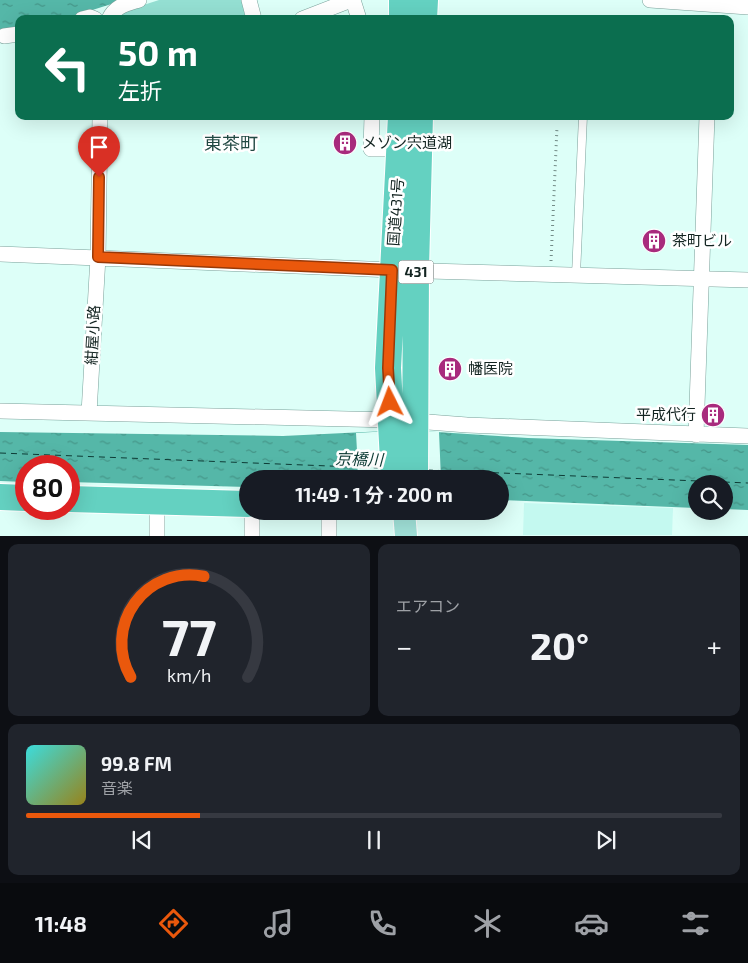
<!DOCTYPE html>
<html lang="ja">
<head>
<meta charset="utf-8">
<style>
  :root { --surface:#171b24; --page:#20242c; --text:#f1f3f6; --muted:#9ea1a6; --line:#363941; --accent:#ea580c }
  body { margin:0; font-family:"Exo 2","Noto Sans JP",sans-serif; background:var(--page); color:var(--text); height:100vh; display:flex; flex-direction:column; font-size:19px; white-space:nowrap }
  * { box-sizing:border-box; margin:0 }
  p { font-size:16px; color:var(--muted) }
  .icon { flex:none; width:28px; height:28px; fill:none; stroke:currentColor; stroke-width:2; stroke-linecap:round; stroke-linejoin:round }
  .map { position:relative; height:536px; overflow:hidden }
  .sheet { display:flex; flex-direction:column; gap:8px; padding:8px; background:#0d0f14; flex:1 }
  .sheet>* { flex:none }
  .hud { position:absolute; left:15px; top:15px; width:719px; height:105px; border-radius:10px; box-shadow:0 5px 20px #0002; background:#0b6e4f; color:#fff; overflow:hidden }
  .fabs { position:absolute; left:688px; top:475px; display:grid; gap:10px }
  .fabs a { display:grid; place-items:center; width:45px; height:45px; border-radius:50%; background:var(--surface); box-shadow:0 5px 20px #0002; font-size:25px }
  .speed { position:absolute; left:15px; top:455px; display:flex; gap:10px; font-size:25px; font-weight:700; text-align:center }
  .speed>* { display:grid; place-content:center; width:65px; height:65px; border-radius:50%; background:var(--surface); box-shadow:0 5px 20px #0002; line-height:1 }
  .speed .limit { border:8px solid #d22; background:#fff; color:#111 }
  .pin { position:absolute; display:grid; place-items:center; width:42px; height:42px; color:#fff; margin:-51px -21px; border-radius:50% 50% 50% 0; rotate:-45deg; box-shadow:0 0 5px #0007 }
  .pin .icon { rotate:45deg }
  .me { position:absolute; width:55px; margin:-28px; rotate:357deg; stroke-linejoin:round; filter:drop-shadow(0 0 4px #0008) }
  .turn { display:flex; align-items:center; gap:18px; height:105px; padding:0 20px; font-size:22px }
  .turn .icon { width:65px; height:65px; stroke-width:2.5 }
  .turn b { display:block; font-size:35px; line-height:42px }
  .big { font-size:38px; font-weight:700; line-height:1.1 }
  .sheet .tile { flex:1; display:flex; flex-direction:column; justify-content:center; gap:8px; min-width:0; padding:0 18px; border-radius:10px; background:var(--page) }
  .sheet .dial { align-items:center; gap:0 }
  .dial svg { height:130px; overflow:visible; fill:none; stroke:var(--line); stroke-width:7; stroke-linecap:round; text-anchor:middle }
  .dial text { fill:var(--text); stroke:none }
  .song { display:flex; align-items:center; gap:15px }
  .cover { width:60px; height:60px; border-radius:8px; background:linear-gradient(135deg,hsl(180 70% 55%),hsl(50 70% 35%)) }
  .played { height:5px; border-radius:2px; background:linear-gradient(90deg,var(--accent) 25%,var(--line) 25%) }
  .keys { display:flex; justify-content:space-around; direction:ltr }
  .heat { display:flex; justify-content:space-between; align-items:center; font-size:28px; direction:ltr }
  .sheet .tiles { flex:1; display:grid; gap:8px; grid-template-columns:1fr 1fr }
  .tile:last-child { grid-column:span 2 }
  .trip { position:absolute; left:239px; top:470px; width:270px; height:50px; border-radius:25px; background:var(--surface); box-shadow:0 5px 20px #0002; font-weight:700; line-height:50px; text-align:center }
  .menu { display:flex; height:80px; justify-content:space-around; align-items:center; background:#090b0e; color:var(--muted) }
  .menu .icon { width:35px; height:35px }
  .menu .selected { color:var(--accent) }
  .menu b { font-size:22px; color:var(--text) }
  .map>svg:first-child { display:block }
  .built { fill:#c4f9f0 }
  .green { fill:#94dfd2 }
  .water { fill:url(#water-ripples) }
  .pier { fill:#ddfff8 }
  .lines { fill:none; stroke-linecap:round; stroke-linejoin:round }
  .ferry { stroke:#0e3c36; stroke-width:1; stroke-dasharray:6 5; stroke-linecap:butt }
  .lane-casing { stroke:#7aa29b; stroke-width:9 }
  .street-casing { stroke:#7aa29b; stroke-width:16 }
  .primary-casing { stroke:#fff; stroke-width:24 }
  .highway-casing { stroke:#fff; stroke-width:28 }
  .path { stroke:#738c87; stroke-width:3; stroke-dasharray:1 4; stroke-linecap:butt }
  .lane { stroke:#fff; stroke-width:8 }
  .street { stroke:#fff; stroke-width:15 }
  .primary { stroke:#a2e3da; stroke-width:22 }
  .highway { stroke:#64d1c1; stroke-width:26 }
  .route-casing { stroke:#983908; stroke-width:12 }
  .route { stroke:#ea580c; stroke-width:9 }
  .labels { text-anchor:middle; stroke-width:5; stroke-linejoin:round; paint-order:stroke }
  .shield { fill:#fff; stroke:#5a6664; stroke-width:1 }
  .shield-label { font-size:14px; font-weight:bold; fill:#132421 }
  .poi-label { font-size:15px; fill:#132421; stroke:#fff; text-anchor:start }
  .street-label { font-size:15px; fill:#132421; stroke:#fff }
  .water-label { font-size:16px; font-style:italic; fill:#0e3c36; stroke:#fff }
  .quarter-label { font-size:18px; fill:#234a44; stroke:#fff }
</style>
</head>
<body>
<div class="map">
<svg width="748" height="536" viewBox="0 0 748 536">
  <defs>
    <pattern id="water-ripples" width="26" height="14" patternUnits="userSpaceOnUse" patternTransform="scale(1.25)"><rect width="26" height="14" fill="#55b7a8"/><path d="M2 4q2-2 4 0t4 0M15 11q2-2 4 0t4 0" fill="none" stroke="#459588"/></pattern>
  </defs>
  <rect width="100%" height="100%" fill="#ddfff8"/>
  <path class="built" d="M 524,503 L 673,508 L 672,535 L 523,535 Z"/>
  <path class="green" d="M 159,0 L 245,0 L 245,16 L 241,18 L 228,19 L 120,19 L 119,16 L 125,11 Z"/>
  <path class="water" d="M 0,0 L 124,0 L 64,19 L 19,19 L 19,29 L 0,32 Z
    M 406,430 L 528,438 L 748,445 L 748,510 L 724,509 L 724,484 L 696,484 L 696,508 L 500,500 L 500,479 L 248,479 L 247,487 L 69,482 L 69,466 L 26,466 L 26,482 L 0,481 L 0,432 L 283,436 Z"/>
  <path class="pier" d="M 406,430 L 439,432 L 441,479 L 349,479 L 358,469 L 356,433 Z"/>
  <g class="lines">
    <path class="ferry" d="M 0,453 L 380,468
      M 427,470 L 748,483"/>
    <g class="lane-casing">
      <path id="lane" d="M 576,275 L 583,116"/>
    </g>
    <g class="street-casing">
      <path id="street" d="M 249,0 L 254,19
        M 353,0 L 359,19
        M 650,0 L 748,7
        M 82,19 L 90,17 L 95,19
        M 109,19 C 115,6 126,4 139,0
        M 302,19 L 351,0
        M 4,36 L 19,34
        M 372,116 L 371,149 L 400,149
        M 0,254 L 392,270 L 748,280
        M 0,411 L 391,420
        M 89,413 L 98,257 L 100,116
        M 415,421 L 467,425 L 748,436
        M 696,435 L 707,116
        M 157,536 L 157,501
        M 252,536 L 252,511
        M 329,536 L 329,511"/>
    </g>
    <g class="primary-casing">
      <path id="primary" d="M 404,511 L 406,536"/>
    </g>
    <g class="highway-casing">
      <path id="highway" d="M 402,19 L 402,0
        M 424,19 L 425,0
        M 394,479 L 388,368 L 401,116
        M 415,479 L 416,269 L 420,116
        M 0,497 L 26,498
        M 69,499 L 248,504"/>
    </g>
    <path class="path" d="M 551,261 L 557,127"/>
    <use href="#lane" class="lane"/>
    <use href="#street" class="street"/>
    <use href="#primary" class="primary"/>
    <use href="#highway" class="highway"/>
  </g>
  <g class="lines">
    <g class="route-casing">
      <path id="route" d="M 99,177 L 98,257 L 392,270 L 388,368 L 390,402"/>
    </g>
    <use href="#route" class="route"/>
  </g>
  <defs>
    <g id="building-disc" transform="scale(1.25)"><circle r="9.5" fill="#a82b7d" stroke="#fff"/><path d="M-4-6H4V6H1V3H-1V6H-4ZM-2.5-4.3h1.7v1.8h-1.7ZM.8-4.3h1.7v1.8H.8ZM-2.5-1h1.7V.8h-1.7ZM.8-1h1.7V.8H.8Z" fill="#fff"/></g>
  </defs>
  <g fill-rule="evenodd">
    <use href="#building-disc" x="345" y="143"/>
    <use href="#building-disc" x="654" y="241"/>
    <use href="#building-disc" x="450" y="369"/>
    <use href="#building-disc" x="713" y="415"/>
  </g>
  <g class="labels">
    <rect class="shield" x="398.5" y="260.5" width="35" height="23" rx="4"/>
    <g class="shield-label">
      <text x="416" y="277">431</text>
    </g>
    <g class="poi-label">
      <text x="362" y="148">メゾン宍道湖</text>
      <text x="672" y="246">茶町ビル</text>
      <text x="468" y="374">幡医院</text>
      <text x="696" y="420" text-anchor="end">平成代行</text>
    </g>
    <g class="street-label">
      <text transform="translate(396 212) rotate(-86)" y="5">国道431号</text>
      <text transform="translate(93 335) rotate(-87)" y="5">紺屋小路</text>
    </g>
    <g class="water-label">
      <text transform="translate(359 459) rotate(1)" y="6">京橋川</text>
    </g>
    <g class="quarter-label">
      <text x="231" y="150">東茶町</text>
    </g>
  </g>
</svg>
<div class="fabs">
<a><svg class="icon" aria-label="search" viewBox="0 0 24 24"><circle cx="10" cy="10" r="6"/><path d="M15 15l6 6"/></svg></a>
</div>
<div class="speed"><div class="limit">80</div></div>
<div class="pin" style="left:99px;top:177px;background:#d93025"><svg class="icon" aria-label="arrive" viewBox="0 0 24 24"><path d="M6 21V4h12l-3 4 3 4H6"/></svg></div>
<svg class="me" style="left:390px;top:402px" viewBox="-20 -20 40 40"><path d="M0-17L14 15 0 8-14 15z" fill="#ea580c" stroke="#fff" stroke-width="4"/></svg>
<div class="trip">11:49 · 1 分 · 200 m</div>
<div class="hud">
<div class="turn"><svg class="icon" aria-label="left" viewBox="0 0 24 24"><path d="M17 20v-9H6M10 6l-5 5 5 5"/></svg><div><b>50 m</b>左折</div></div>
</div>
</div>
<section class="sheet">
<div class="tiles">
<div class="tile dial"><svg viewBox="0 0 100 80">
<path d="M14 69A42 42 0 1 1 86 69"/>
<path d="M14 69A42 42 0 0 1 59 7" stroke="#ea580c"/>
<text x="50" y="56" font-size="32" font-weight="700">77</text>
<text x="50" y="72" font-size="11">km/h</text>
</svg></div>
<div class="tile"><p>エアコン</p>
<div class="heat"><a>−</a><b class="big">20°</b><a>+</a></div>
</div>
<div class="tile">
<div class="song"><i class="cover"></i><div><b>99.8 FM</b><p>音楽</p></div></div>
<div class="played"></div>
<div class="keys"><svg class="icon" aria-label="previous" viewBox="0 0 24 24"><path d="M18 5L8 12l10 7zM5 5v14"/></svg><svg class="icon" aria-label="pause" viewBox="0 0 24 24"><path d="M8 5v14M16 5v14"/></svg><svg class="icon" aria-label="next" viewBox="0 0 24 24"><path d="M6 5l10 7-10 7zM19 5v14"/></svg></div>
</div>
</div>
</section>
<nav class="menu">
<b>11:48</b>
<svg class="icon selected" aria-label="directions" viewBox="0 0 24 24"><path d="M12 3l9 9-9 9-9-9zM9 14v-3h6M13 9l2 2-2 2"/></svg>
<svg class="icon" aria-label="music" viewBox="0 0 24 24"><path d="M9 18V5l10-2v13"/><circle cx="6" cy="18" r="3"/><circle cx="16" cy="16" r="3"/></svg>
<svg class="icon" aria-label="phone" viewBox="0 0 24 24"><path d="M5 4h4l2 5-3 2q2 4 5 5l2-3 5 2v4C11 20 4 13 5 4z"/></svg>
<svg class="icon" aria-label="climate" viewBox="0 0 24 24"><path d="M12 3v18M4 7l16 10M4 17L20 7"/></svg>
<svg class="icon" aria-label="car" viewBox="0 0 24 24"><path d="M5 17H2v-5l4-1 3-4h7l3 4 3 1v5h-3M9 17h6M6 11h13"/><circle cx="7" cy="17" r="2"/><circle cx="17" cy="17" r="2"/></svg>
<svg class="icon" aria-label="filters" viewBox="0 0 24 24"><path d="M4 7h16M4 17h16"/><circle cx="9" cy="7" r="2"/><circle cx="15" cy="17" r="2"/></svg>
</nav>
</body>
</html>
